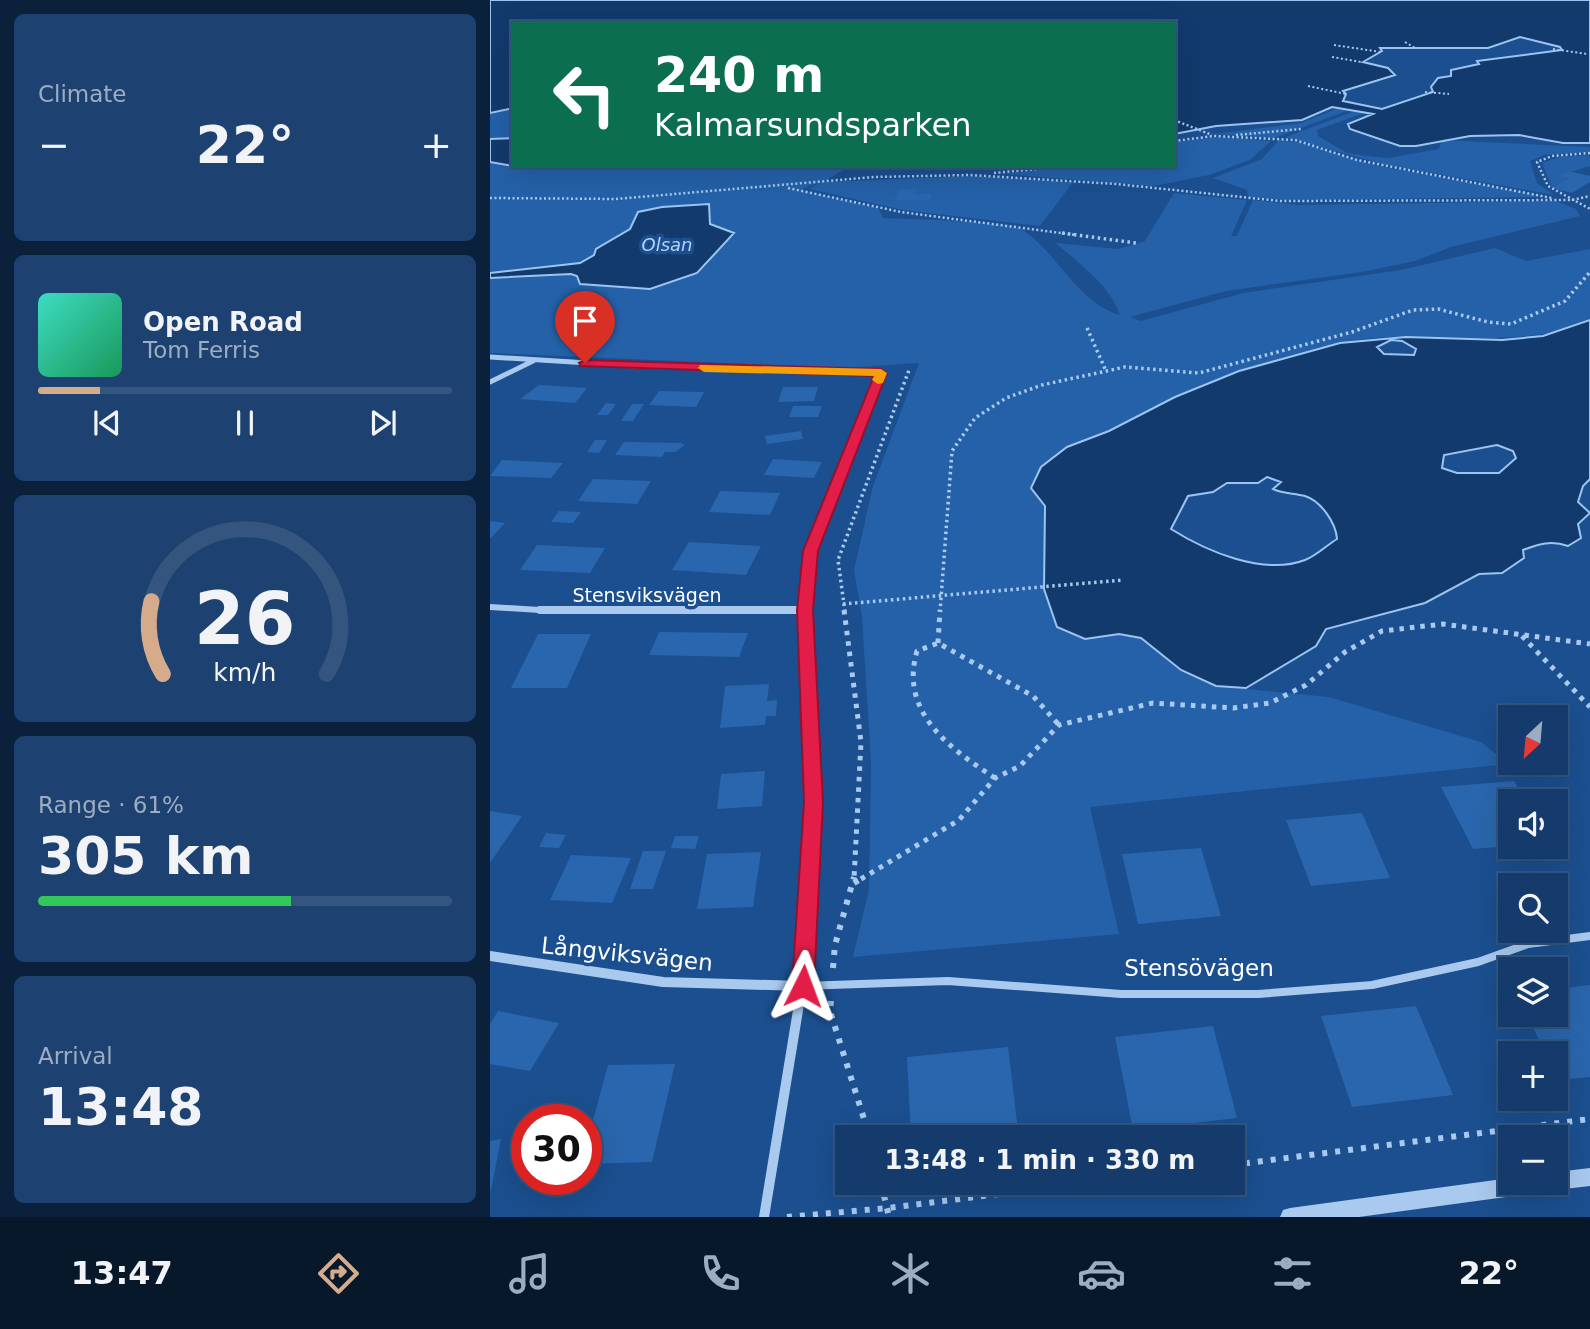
<!DOCTYPE html>
<html lang="en">
<head>
<meta charset="utf-8">
<style>
  :root { --surface:#143b6b; --page:#1d4271; --text:#f1f3f6; --muted:#9dadc1; --line:#33557e; --accent:#d6ab8b }
  body { margin:0; font-family:"DejaVu Sans",sans-serif; background:var(--page); color:var(--text); height:100vh; display:flex; flex-direction:column; font-size:26px; white-space:nowrap }
  * { box-sizing:border-box; margin:0 }
  p { font-size:23px; color:var(--muted) }
  .icon { flex:none; width:38px; height:38px; fill:none; stroke:currentColor; stroke-width:2; stroke-linecap:round; stroke-linejoin:round }
  .map { position:relative; flex:1; overflow:hidden }
  .sheet { display:flex; flex-direction:column; gap:14px; padding:14px; background:#0b203b; width:490px }
  .sheet>* { flex:none }
  .top-card { position:absolute; left:21px; top:21px; width:665px; height:147px; border-radius:0px; box-shadow:0 7px 28px #0002,0 0 0 2px var(--line); background:#0b6e4f; color:#fff; overflow:hidden }
  .needle { width:46px; rotate:206deg }
  .tools { position:absolute; left:1008px; top:705px; display:grid; gap:14px }
  .tools a { display:grid; place-items:center; width:70px; height:70px; border-radius:0px; background:var(--surface); box-shadow:0 7px 28px #0002,0 0 0 2px var(--line); font-size:35px }
  .speed { position:absolute; left:21px; top:1104px; display:flex; gap:14px; font-size:35px; font-weight:700; text-align:center }
  .speed>* { display:grid; place-content:center; width:91px; height:91px; border-radius:50%; background:var(--surface); box-shadow:0 7px 28px #0002,0 0 0 2px var(--line); line-height:1 }
  .speed .limit { border:10px solid #d22; background:#fff; color:#111 }
  .pin { position:absolute; display:grid; place-items:center; width:60px; height:60px; color:#fff; margin:-72px -30px; border-radius:50% 50% 50% 0; rotate:-45deg; box-shadow:0 0 7px #0007 }
  .pin .icon { rotate:45deg }
  .me { position:absolute; width:77px; margin:-38px; rotate:3deg; stroke-linejoin:round; filter:drop-shadow(0 0 5px #0008) }
  .turn { display:flex; align-items:center; gap:24px; height:147px; padding:0 28px; font-size:32px }
  .turn .icon { width:91px; height:91px; stroke-width:2.5 }
  .turn b { display:block; font-size:49px; line-height:60px }
  .big { font-size:52px; font-weight:700; line-height:1.1 }
  .sheet .widget { flex:1; display:flex; flex-direction:column; justify-content:center; gap:10px; min-width:0; padding:0 24px; border-radius:10px; background:var(--page) }
  .sheet .dial { align-items:center; gap:0 }
  .dial svg { height:182px; overflow:visible; fill:none; stroke:var(--line); stroke-width:7; stroke-linecap:round; text-anchor:middle }
  .dial text { fill:var(--text); stroke:none }
  .song { display:flex; align-items:center; gap:21px }
  .cover { width:84px; height:84px; border-radius:10px; background:linear-gradient(135deg,hsl(170 70% 55%),hsl(150 70% 35%)) }
  .played { height:7px; border-radius:4px; background:linear-gradient(90deg,var(--accent) 15%,var(--line) 15%) }
  .keys { display:flex; justify-content:space-around; direction:ltr }
  .heat { display:flex; justify-content:space-between; align-items:center; font-size:38px; direction:ltr }
  .charge { height:10px; border-radius:5px; background:linear-gradient(90deg,#34c759 61%,var(--line) 0) }
  .trip { position:absolute; left:345px; top:1125px; width:410px; height:70px; border-radius:0px; background:var(--surface); box-shadow:0 7px 28px #0002,0 0 0 2px var(--line); font-weight:700; line-height:70px; text-align:center }
  .menu { display:flex; height:112px; justify-content:space-around; align-items:center; background:#08182b; color:var(--muted) }
  .menu .icon { width:49px; height:49px }
  .menu .current { color:var(--accent) }
  .menu b { font-size:32px; color:var(--text) }
  main { display:flex; flex:1; min-height:0 }
  .map>svg:first-child { display:block }
  .green { fill:#2461a8 }
  .water { fill:#123a6d; stroke:#9cc4f0; stroke-width:2; fill-rule:evenodd }
  .building { fill:#2a66ad }
  .lines { fill:none; stroke-linecap:round; stroke-linejoin:round }
  .path-far4 { stroke:#a9c9ee; stroke-width:2; stroke-dasharray:2 2.5; stroke-linecap:butt }
  .path-far3 { stroke:#a9c9ee; stroke-width:2.5; stroke-dasharray:2 2.5; stroke-linecap:butt }
  .path-far2 { stroke:#a9c9ee; stroke-width:3.5; stroke-dasharray:2.5 3.5; stroke-linecap:butt }
  .path-far1 { stroke:#a9c9ee; stroke-width:5; stroke-dasharray:4.5 6; stroke-linecap:butt }
  .path { stroke:#a9c9ee; stroke-width:6; stroke-dasharray:5 8; stroke-linecap:butt }
  .service { stroke:#a9c9ee; stroke-width:8 }
  .minor-far3 { stroke:#a9c9ee; stroke-width:5 }
  .minor-far2 { stroke:#a9c9ee; stroke-width:6 }
  .minor-far1 { stroke:#a9c9ee; stroke-width:8 }
  .minor { stroke:#a9c9ee; stroke-width:10 }
  .tertiary { fill:#a9c9ee; fill-rule:evenodd }
  .route { fill:#e11d48; stroke:#92132f; stroke-width:2 }
  .slow { fill:#f59e0b }
  .labels { text-anchor:middle; stroke-width:7; stroke-linejoin:round; paint-order:stroke }
  .far-water-label { font-size:18px; font-style:italic; fill:#b5d3f5; stroke:#1b4f8f }
  .street-label { font-size:19px; fill:#fff; stroke:#1b4f8f }
  .near-street-label { font-size:23px; fill:#fff; stroke:#1b4f8f }
</style>
</head>
<body>
<main>
<section class="sheet">
<div class="widget"><p>Climate</p>
<div class="heat"><a>−</a><b class="big">22°</b><a>+</a></div>
</div>
<div class="widget">
<div class="song"><i class="cover"></i><div><b>Open Road</b><p>Tom Ferris</p></div></div>
<div class="played"></div>
<div class="keys"><svg class="icon" aria-label="previous" viewBox="0 0 24 24"><path d="M18 5L8 12l10 7zM5 5v14"/></svg><svg class="icon" aria-label="pause" viewBox="0 0 24 24"><path d="M8 5v14M16 5v14"/></svg><svg class="icon" aria-label="next" viewBox="0 0 24 24"><path d="M6 5l10 7-10 7zM19 5v14"/></svg></div>
</div>
<div class="widget dial"><svg viewBox="0 0 100 80">
<path d="M14 69A42 42 0 1 1 86 69"/>
<path d="M14 69A42 42 0 0 1 9 37" stroke="#d6ab8b"/>
<text x="50" y="56" font-size="32" font-weight="700">26</text>
<text x="50" y="72" font-size="11">km/h</text>
</svg></div>
<div class="widget"><p>Range · 61%</p><b class="big">305 km</b><div class="charge"></div></div>
<div class="widget"><p>Arrival</p><b class="big">13:48</b></div>
</section>
<div class="map">
<svg width="1100" height="1217" viewBox="0 0 1100 1217">
  <rect width="100%" height="100%" fill="#1b4f8f"/>
  <path class="green" d="M 23,108 L 23,138 L 0,138 L 0,113 Z
    M 846,109 L 859,110 L 784,138 L 724,134 L 811,123 Z
    M 865,111 L 874,113 L 827,130 L 828,136 L 857,153 L 878,156 L 898,158 L 949,149 L 952,140 L 1100,147 L 1100,152 L 1054,155 L 1040,161 L 1047,183 L 1064,195 L 892,164 L 796,137 Z
    M 730,137 L 781,141 L 760,160 L 719,175 L 664,186 L 514,174 L 587,166 L 684,166 L 684,142 Z
    M 789,140 L 813,143 L 884,165 L 1057,197 L 797,200 L 758,197 L 757,190 L 723,178 L 772,159 Z
    M 1100,155 L 1100,166 L 1071,175 L 1079,178 L 1062,188 L 1052,163 L 1069,157 Z
    M 0,162 L 90,170 L 109,166 L 277,169 L 281,166 L 358,167 L 333,182 L 483,176 L 583,182 L 550,226 L 413,210 L 319,189 L 330,182 L 310,190 L 388,208 L 393,218 C 415,219 520,221 533,230 C 568,254 588,303 630,315 C 620,285 589,264 566,243 L 628,249 L 655,241 L 684,193 L 757,200 L 741,236 L 747,236 L 763,200 L 809,205 L 1065,201 L 1086,209 L 1090,216 L 961,247 L 925,261 L 872,272 L 736,291 L 640,317 L 651,321 L 753,293 L 911,270 L 1005,248 L 1036,261 L 1100,249 L 1100,320 C 1019,355 933,325 849,343 C 794,355 739,374 688,396 C 675,401 663,410 650,416 C 627,429 602,438 577,447 L 555,506 L 595,639 L 629,634 L 651,638 L 691,670 L 726,686 L 839,697 L 991,742 L 1018,764 L 600,807 L 629,934 L 363,957 L 379,889 L 381,763 L 372,617 L 364,570 L 383,486 L 429,363 L 352,368 L 0,353 L 0,278 L 81,274 L 87,276 L 90,284 L 160,289 L 244,234 L 220,224 L 220,211 L 172,207 L 148,212 L 141,229 L 106,249 L 104,255 L 90,263 L 0,273 Z"/>
  <path class="water" d="M 0,0 L 1100,0 L 1100,143 L 1073,143 L 1029,135 L 980,136 L 926,146 L 910,146 L 860,129 L 858,124 L 883,114 L 842,107 L 812,120 L 726,126 L 684,134 L 684,23 L 23,23 L 23,108 L 0,113 ZM 1030,37 L 1070,47 L 1072,50 L 987,61 L 989,64 L 961,70 L 961,76 L 948,78 L 941,87 L 943,92 L 892,109 L 853,101 L 856,94 L 853,91 L 905,75 L 898,68 L 873,62 L 892,51 L 890,48 L 998,48 Z
    M 23,138 L 23,166 L 0,162 L 0,139 Z
    M 219,204 L 220,224 L 244,233 L 207,273 L 160,289 L 90,284 L 87,276 L 81,274 L 0,278 L 0,273 L 90,263 L 104,255 L 106,249 L 140,229 L 148,212 L 172,207 Z
    M 1100,320 L 1100,479 L 1093,486 L 1088,502 L 1100,513 L 1088,524 L 1091,538 L 1078,546 C 1061,540 1049,544 1033,550 L 1034,558 L 1012,573 L 989,574 L 935,603 L 836,629 L 826,646 L 756,688 L 726,686 L 691,670 L 651,638 L 629,634 L 595,639 L 567,627 L 554,589 L 555,506 L 541,488 L 551,467 L 577,447 L 619,431 L 685,397 L 749,371 L 850,343 L 916,337 L 1012,340 L 1053,336 ZM 901,340 L 912,341 L 926,349 L 924,355 L 894,354 L 887,347 ZM 1007,445 L 1023,451 L 1026,458 L 1009,473 L 967,473 L 952,468 L 954,455 ZM 777,477 L 791,482 L 783,489 C 794,494 804,493 815,496 C 831,501 846,523 847,539 C 837,545 826,556 815,560 C 773,576 716,551 681,529 L 698,496 L 723,492 L 737,483 L 768,483 Z"/>
  <path class="building" d="M 1078,171 L 1100,176 L 1100,182 L 1082,193 L 1062,188 L 1079,178 L 1069,176 Z
    M 409,189 L 426,189 L 425,194 L 442,194 L 441,201 L 405,200 Z
    M 49,385 L 97,388 L 85,403 L 30,399 Z
    M 293,387 L 328,387 L 324,401 L 288,402 Z
    M 169,391 L 214,392 L 206,407 L 159,405 Z
    M 116,403 L 126,404 L 118,415 L 107,415 Z
    M 142,404 L 154,404 L 143,421 L 131,421 Z
    M 303,406 L 332,406 L 328,417 L 299,417 Z
    M 311,431 L 313,439 L 277,444 L 275,436 Z
    M 105,440 L 117,440 L 109,453 L 97,452 Z
    M 134,442 L 191,443 L 195,445 L 185,452 L 175,452 L 172,457 L 125,455 Z
    M 283,459 L 332,462 L 324,478 L 274,475 Z
    M 12,460 L 73,463 L 61,478 L 0,476 Z
    M 103,479 L 161,481 L 147,504 L 88,501 Z
    M 230,491 L 290,493 L 280,515 L 219,512 Z
    M 69,511 L 91,512 L 83,523 L 61,522 Z
    M 0,521 L 15,523 L 0,539 Z
    M 199,542 L 271,546 L 256,575 L 182,570 Z
    M 47,545 L 115,548 L 100,573 L 30,570 Z
    M 169,632 L 258,633 L 249,657 L 159,655 Z
    M 48,634 L 101,634 L 77,688 L 21,688 Z
    M 279,684 L 277,701 L 287,700 L 286,716 L 276,716 L 275,725 L 230,728 L 235,686 Z
    M 275,771 L 272,806 L 227,809 L 231,774 Z
    M 1024,781 L 1036,802 L 1020,802 L 1020,846 L 983,849 L 951,787 Z
    M 0,811 L 32,816 L 0,863 Z
    M 872,813 L 900,878 L 821,886 L 796,820 Z
    M 56,833 L 76,835 L 69,848 L 49,847 Z
    M 185,836 L 209,836 L 205,849 L 181,848 Z
    M 711,848 L 731,916 L 648,924 L 632,854 Z
    M 153,851 L 176,851 L 163,889 L 140,889 Z
    M 271,852 L 263,907 L 207,909 L 217,854 Z
    M 81,855 L 141,858 L 122,903 L 60,900 Z
    M 1100,985 L 1100,1077 L 1070,1080 L 1066,1072 L 1066,1054 L 1056,1054 L 1037,1015 L 1066,1015 L 1066,989 Z
    M 926,1006 L 963,1095 L 862,1107 L 831,1016 Z
    M 8,1011 L 69,1023 L 40,1071 L 0,1064 L 0,1024 Z
    M 723,1026 L 747,1118 L 643,1130 L 625,1037 Z
    M 518,1047 L 529,1138 L 421,1138 L 417,1057 Z
    M 185,1064 L 162,1162 L 96,1164 L 96,1146 L 118,1065 Z
    M 11,1139 L 1,1190 L 0,1190 L 0,1141 Z"/>
  <g class="lines">
    <path class="path-far4" d="M 915,42 L 925,48
      M 844,45 L 891,52
      M 1063,49 L 1097,54
      M 842,57 L 871,62
      M 818,86 L 856,94
      M 935,92 L 959,94"/>
    <path class="path-far3" d="M 684,120 L 722,135
      M 746,135 L 811,129
      M 684,141 L 724,136 L 805,140 L 867,160 L 1062,198
      M 1100,153 L 1062,156 L 1047,162 L 1058,186 L 1100,209
      M 504,173 L 581,166
      M 298,188 L 411,212 L 586,235
      M 0,198 L 126,199 L 384,177 L 480,175 L 626,184 L 790,201 L 1082,200 L 1100,196"/>
    <path class="path-far2" d="M 572,233 L 646,243
      M 597,328 L 616,371
      M 353,604 L 633,580
      M 355,612 L 348,560 L 419,370
      M 450,612 L 462,451 L 485,418 L 516,398 L 552,385 L 635,367 L 709,373 L 862,332 L 923,310 L 948,309 L 998,322 L 1021,324 L 1075,301 L 1100,272"/>
    <path class="path-far1" d="M 354,610 L 371,742 L 364,879
      M 1032,636 L 1100,707
      M 448,643 L 450,610
      M 505,778 C 459,748 409,712 427,651 L 448,643 L 543,696 L 569,725
      M 371,879 L 469,820 L 505,778 L 530,766 L 569,725 L 663,703 L 743,708 L 780,703 L 816,685 L 855,652 L 892,631 L 953,624 L 1100,644"/>
    <path class="path" d="M 364,883 L 374,877
      M 343,968 L 345,945 L 364,877
      M 341,1001 L 340,1011 L 380,1138
      M 742,1165 L 1100,1119
      M 391,1183 L 399,1217
      M 297,1217 L 398,1208 L 596,1183"/>
    <path class="service" d="M 312,986 L 458,981 L 631,994 L 768,994 L 882,985 L 988,962 L 1038,944 L 1100,936"/>
    <path class="minor-far3" d="M 0,357 L 147,366 L 391,373 L 380,401
      M 0,382 L 43,361"/>
    <path class="minor-far2" d="M 0,607 L 66,611 L 315,610
      M 315,612 L 321,551 L 381,399"/>
    <path class="minor-far1" d="M 50,610 L 312,610
      M 315,610 L 324,802 L 319,879"/>
    <path class="minor" d="M 0,956 L 173,982 L 312,986
      M 274,1217 L 312,986 L 319,877"/>
    <path class="tertiary" d="M 1100,1168 L 1100,1186 L 1066,1190 L 1061,1188 L 1053,1192 L 869,1217 L 790,1217 L 793,1210 L 800,1208 L 1020,1178 L 1020,1183 L 1066,1183 L 1066,1172 Z"/>
  </g>
  <path class="route" d="M 95,360 L 391,369 L 397,373 L 328,551 L 323,610 L 333,802 L 324,986 L 320,993 L 313,995 L 305,993 L 302,986 L 314,802 L 307,610 L 313,551 L 384,376 L 91,366 L 89,363 Z"/>
  <path class="slow" d="M 210,365 L 391,369 L 397,373 L 393,383 L 388,384 L 382,380 L 384,376 L 214,372 L 208,368 Z"/>
  <g class="labels">
    <g class="far-water-label">
      <text x="177" y="251">Olsan</text>
    </g>
    <g class="street-label">
      <text x="157" y="602">Stensviksvägen</text>
    </g>
    <g class="near-street-label">
      <text transform="translate(137 954) rotate(6)" y="8">Långviksvägen</text>
      <text x="709" y="976">Stensövägen</text>
    </g>
  </g>
</svg>
<div class="tools">
<a><svg class="needle" viewBox="-14 -14 28 28"><path d="M0-13l5 13h-10z" fill="#e53935"/><path d="M0 13l5-13h-10z" fill="#9dadc1"/></svg></a>
<a><svg class="icon" aria-label="sound" viewBox="0 0 24 24"><path d="M4 9h4l5-4v14l-5-4H4zM17 9q2 3 0 6"/></svg></a>
<a><svg class="icon" aria-label="search" viewBox="0 0 24 24"><circle cx="10" cy="10" r="6"/><path d="M15 15l6 6"/></svg></a>
<a><svg class="icon" aria-label="layers" viewBox="0 0 24 24"><path d="M12 4l9 5-9 5-9-5zM3 14l9 5 9-5"/></svg></a>
<a>+</a>
<a>−</a>
</div>
<div class="speed"><div class="limit">30</div></div>
<div class="pin" style="left:95px;top:363px;background:#d93025"><svg class="icon" aria-label="arrive" viewBox="0 0 24 24"><path d="M6 21V4h12l-3 4 3 4H6"/></svg></div>
<svg class="me" style="left:313px;top:986px" viewBox="-20 -20 40 40"><path d="M0-17L14 15 0 8-14 15z" fill="#e11d48" stroke="#fff" stroke-width="4"/></svg>
<div class="trip">13:48 · 1 min · 330 m</div>
<div class="top-card">
<div class="turn"><svg class="icon" aria-label="left" viewBox="0 0 24 24"><path d="M17 20v-9H6M10 6l-5 5 5 5"/></svg><div><b>240 m</b>Kalmarsundsparken</div></div>
</div>
</div>
</main>
<nav class="menu">
<b>13:47</b>
<svg class="icon current" aria-label="directions" viewBox="0 0 24 24"><path d="M12 3l9 9-9 9-9-9zM9 14v-3h6M13 9l2 2-2 2"/></svg>
<svg class="icon" aria-label="music" viewBox="0 0 24 24"><path d="M9 18V5l10-2v13"/><circle cx="6" cy="18" r="3"/><circle cx="16" cy="16" r="3"/></svg>
<svg class="icon" aria-label="phone" viewBox="0 0 24 24"><path d="M5 4h4l2 5-3 2q2 4 5 5l2-3 5 2v4C11 20 4 13 5 4z"/></svg>
<svg class="icon" aria-label="climate" viewBox="0 0 24 24"><path d="M12 3v18M4 7l16 10M4 17L20 7"/></svg>
<svg class="icon" aria-label="car" viewBox="0 0 24 24"><path d="M5 17H2v-5l4-1 3-4h7l3 4 3 1v5h-3M9 17h6M6 11h13"/><circle cx="7" cy="17" r="2"/><circle cx="17" cy="17" r="2"/></svg>
<svg class="icon" aria-label="filters" viewBox="0 0 24 24"><path d="M4 7h16M4 17h16"/><circle cx="9" cy="7" r="2"/><circle cx="15" cy="17" r="2"/></svg>
<b>22°</b>
</nav>
</body>
</html>
